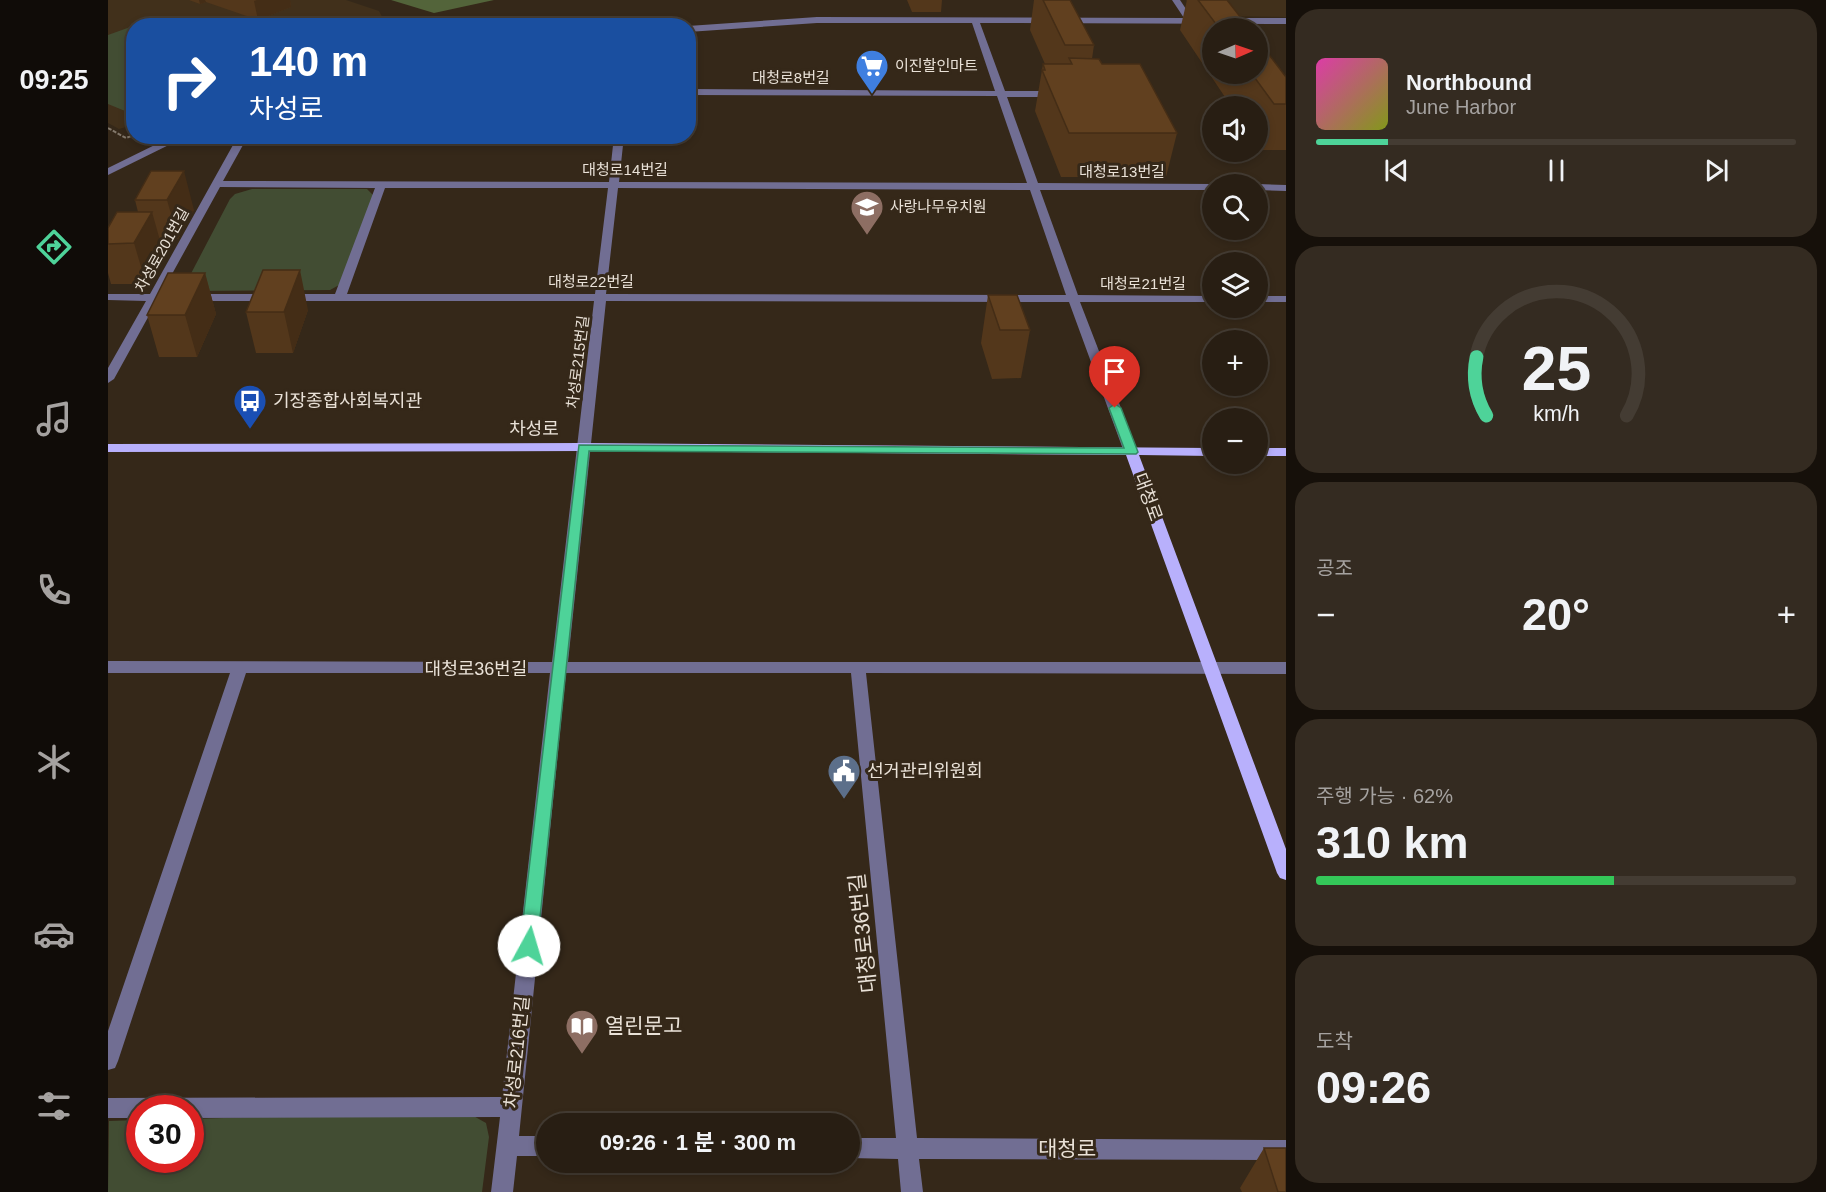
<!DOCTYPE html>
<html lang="ko">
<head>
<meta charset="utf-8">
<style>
  :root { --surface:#281e13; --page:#342b21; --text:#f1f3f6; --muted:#a5a2a0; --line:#443c33; --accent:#4ed399 }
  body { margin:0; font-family:Helvetica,"Noto Sans KR",sans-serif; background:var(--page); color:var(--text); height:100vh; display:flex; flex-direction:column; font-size:22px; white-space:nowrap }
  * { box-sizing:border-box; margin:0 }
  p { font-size:20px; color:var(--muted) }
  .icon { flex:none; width:33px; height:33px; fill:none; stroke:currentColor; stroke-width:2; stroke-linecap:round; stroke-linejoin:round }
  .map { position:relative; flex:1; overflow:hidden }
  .drawer { display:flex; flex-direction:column; gap:9px; padding:9px; background:#16100a; width:540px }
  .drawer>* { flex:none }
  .guide { position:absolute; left:18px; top:18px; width:570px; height:126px; border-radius:24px; box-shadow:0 3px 9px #0003,0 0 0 2px var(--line); background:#1a4fa0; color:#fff; overflow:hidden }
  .needle { width:39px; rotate:88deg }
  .fabs { position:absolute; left:1094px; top:18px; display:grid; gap:12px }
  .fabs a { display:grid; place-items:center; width:66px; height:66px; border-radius:50%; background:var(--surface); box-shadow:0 3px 9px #0003,0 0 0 2px var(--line); font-size:30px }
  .speed { position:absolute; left:18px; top:1095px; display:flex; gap:12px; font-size:30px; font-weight:700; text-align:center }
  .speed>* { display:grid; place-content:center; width:78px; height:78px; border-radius:50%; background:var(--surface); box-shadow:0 3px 9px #0003,0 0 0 2px var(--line); line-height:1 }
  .speed .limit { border:9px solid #d22; background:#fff; color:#111 }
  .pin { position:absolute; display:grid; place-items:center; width:51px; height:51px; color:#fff; margin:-62px -26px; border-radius:50% 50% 50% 0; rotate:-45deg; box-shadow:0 0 6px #0007 }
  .pin .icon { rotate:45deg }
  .me { position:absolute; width:66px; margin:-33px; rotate:6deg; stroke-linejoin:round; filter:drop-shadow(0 0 4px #0008) }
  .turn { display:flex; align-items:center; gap:21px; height:126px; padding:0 24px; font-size:27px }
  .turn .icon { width:78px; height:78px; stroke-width:2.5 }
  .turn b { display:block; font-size:42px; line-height:51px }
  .big { font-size:45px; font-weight:700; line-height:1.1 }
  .drawer .card { flex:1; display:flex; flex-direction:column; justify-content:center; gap:9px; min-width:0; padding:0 21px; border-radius:24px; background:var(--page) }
  .drawer .dial { align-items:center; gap:0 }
  .dial svg { height:156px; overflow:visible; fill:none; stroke:var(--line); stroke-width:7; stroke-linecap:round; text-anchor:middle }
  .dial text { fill:var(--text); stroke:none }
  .song { display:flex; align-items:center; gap:18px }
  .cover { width:72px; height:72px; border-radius:9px; background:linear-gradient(135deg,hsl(320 70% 55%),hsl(70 70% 35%)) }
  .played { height:6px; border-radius:3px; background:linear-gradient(90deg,var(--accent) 15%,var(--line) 15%) }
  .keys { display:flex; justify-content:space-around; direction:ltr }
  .heat { display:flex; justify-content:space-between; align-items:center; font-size:33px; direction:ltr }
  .charge { height:9px; border-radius:4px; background:linear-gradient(90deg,#34c759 62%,var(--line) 0) }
  .trip { position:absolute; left:428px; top:1113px; width:324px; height:60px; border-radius:30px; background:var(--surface); box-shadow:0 3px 9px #0003,0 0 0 2px var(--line); font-weight:700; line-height:60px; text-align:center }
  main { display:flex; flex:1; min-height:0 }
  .dock { display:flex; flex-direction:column; width:108px; justify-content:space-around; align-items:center; background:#100c08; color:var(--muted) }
  .dock .icon { width:42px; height:42px }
  .dock .on { color:var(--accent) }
  .dock b { font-size:27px; color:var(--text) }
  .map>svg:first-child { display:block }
  .built { fill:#41301b }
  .green { fill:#424d33 }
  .forest { fill:#53643a }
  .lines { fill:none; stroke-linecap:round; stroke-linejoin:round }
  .path { stroke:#83786b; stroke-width:2; stroke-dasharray:4 1.5; stroke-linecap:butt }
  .minor { fill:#716e93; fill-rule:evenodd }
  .major { fill:#b8b0fc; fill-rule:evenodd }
  .wall { fill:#53371b }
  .shaded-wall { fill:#442d16 }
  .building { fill:#61401f; stroke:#442d16; stroke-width:1.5 }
  .route { fill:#4ed399; stroke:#338963; stroke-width:1.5 }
  .labels { text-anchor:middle; stroke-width:6; stroke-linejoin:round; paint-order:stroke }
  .far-poi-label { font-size:15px; fill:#e9e1d7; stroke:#352819; text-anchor:start }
  .far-street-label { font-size:15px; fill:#e9e1d7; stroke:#352819 }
  .poi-label { font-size:18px; fill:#e9e1d7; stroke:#352819; text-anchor:start }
  .street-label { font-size:18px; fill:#e9e1d7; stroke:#352819 }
  .near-street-label { font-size:21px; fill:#e9e1d7; stroke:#352819 }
  .near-poi-label { font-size:21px; fill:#e9e1d7; stroke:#352819; text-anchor:start }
</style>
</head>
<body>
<main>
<nav class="dock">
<b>09:25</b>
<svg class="icon on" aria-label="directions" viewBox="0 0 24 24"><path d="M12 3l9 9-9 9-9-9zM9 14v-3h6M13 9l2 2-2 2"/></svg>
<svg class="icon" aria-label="music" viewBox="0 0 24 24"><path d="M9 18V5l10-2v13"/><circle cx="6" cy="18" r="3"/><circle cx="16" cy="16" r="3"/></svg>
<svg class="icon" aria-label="phone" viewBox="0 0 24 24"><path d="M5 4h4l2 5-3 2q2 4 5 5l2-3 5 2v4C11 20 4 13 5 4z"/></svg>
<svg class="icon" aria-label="climate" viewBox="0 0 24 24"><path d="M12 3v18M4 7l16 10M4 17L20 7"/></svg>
<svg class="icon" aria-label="car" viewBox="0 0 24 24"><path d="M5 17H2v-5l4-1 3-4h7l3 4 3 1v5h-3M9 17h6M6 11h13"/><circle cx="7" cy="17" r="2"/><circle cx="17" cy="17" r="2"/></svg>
<svg class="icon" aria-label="filters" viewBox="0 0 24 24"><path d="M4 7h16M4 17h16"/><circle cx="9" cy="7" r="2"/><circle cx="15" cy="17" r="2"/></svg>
</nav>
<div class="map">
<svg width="1178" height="1192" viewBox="0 0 1178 1192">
  <rect width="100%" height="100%" fill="#352819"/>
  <path class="built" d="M 0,0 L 238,0 L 271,11 L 278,24 L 26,26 L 25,125 L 11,129 L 0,123 Z
    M 1078,0 L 1178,0 L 1178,17 L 1103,16 L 1084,9 Z"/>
  <path class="green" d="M 25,26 L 26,111 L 22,113 L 0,104 L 0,35 Z
    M 144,189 L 259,189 L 266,196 L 233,284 L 222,290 L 84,291 L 77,285 L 122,199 L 127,194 Z
    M 347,1111 L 362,1114 L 378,1123 L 381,1137 L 374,1192 L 0,1192 L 1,1121 L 31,1120 L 32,1160 L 82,1160 L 83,1119 Z"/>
  <path class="forest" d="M 283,0 L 386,0 L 326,13 Z"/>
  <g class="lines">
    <path class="path" d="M 0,128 L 18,138 L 26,135"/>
    <path class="minor" d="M 1064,0 L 1072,0 L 1084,18 L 1178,18 L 1178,24 L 872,23 L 897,91 L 949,91 L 954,94 L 949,97 L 899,97 L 930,183 L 1106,184 L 1104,184 L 1104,190 L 932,190 L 970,295 L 1104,296 L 1104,302 L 972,302 L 1030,452 L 1028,455 L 1023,456 L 1016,452 L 961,302 L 498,301 L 460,662 L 1178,662 L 1178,674 L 758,673 L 809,1138 L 1178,1140 L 1178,1160 L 811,1159 L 815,1192 L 793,1192 L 790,1159 L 741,1158 L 741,1138 L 788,1138 L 743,673 L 458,673 L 411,1136 L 438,1136 L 438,1156 L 409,1156 L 405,1192 L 383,1192 L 392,1117 L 82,1118 L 82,1108 L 32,1108 L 32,1118 L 0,1118 L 0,1098 L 394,1097 L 442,673 L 138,673 L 10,1061 L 7,1068 L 0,1070 L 0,1031 L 122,673 L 0,673 L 0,661 L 444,662 L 486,301 L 49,301 L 6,379 L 0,383 L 0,368 L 38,301 L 0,300 L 0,294 L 42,294 L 130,136 L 140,136 L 115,181 L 501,182 L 506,136 L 516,136 L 511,182 L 919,183 L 889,96 L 580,95 L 580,89 L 887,91 L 864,23 L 709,23 L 580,32 L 580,26 L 709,17 L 1076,18 ZM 112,187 L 267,188 L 227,294 L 53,294 ZM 277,188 L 500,188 L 487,294 L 239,294 ZM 510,188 L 922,190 L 958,295 L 498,294 Z
      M 65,136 L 79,136 L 0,175 L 0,168 Z
      M 1147,184 L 1149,184 L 1178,185 L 1178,191 L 1149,190 L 1149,184 Z
      M 1149,296 L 1178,296 L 1178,302 L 1149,302 Z"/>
    <path class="major" d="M 475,443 L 1104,448 L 1104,456 L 1031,455 L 1178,849 L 1178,880 L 1172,878 L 1169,873 L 1018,455 L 475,451 L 0,452 L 0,444 Z
      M 1149,448 L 1178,448 L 1178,456 L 1149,456 Z"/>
  </g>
  <path class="wall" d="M 81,0 L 182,0 L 183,7 L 150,20 L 98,2 L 92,4 Z
    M 799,0 L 834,0 L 833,12 L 804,12 Z
    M 926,0 L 962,0 L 986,45 L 984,59 L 994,64 L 1069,133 L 1058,177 L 953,177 L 927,111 L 935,64 L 937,64 L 922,30 Z
    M 1079,0 L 1119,0 L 1141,28 L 1104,28 L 1104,74 L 1149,74 L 1178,77 L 1178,150 L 1153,150 L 1149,145 L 1149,106 L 1123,106 L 1072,30 Z
    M 43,171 L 86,210 L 70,239 L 52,239 L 55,251 L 38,284 L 3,284 L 0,273 L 0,228 L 30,212 L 27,200 Z
    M 97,273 L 108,314 L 89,357 L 51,357 L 39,315 Z
    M 880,295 L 922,330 L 913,378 L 884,379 L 873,343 Z
    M 200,310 L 185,353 L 148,353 L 138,312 Z
    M 1156,1148 L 1178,1192 L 1134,1192 L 1132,1188 Z"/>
  <path class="shaded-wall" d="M 91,0 L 97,0 L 98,2 L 92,4 Z
    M 149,0 L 182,0 L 183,7 L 150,20 L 146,1 Z
    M 76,171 L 86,210 L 70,239 L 59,200 Z
    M 44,212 L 55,251 L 38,284 L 26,243 Z
    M 192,270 L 200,310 L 185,353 L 176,312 Z
    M 97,273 L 108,314 L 89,357 L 77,315 Z"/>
  <path class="building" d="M 935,0 L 962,0 L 986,45 L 957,45 Z
    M 1090,0 L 1119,0 L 1141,28 L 1111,28 Z
    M 1149,39 L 1178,77 L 1178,104 L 1166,104 L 1144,74 L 1149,74 Z
    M 961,58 L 991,59 L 994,64 L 1032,64 L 1069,133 L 961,133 L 934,70 L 937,70 L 935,64 L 964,64 Z
    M 43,171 L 76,171 L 59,200 L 27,200 Z
    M 9,212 L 44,212 L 26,243 L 0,244 L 0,228 Z
    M 155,270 L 192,270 L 176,312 L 138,312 Z
    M 60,273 L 97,273 L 77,315 L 39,315 Z
    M 880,295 L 909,295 L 922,330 L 892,330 Z
    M 1156,1148 L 1178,1148 L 1178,1192 L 1170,1192 Z"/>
  <path class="route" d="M 1007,404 L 1013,408 L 1030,452 L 1028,454 L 481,451 L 429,946 L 427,951 L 421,953 L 415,951 L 412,946 L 471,445 L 1016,448 L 1001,408 Z"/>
  <defs>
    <g id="supermarket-pin" transform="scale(1.725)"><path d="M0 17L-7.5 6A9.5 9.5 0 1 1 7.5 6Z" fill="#3f7fe0" stroke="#352819"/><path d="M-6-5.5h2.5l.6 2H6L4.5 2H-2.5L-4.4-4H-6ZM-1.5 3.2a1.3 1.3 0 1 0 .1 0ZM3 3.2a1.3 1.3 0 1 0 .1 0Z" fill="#fff"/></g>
    <g id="school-pin" transform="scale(1.725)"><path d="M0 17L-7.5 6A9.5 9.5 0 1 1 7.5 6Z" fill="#8d6e63" stroke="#352819"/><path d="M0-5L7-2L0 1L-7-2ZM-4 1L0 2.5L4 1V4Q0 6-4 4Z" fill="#fff"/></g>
    <g id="bus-pin" transform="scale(1.725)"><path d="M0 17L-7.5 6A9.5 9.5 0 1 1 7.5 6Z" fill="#1a4fb4" stroke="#352819"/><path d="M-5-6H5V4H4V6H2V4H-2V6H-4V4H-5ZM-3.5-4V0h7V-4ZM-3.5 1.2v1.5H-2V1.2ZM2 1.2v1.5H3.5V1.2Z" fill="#fff"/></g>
    <g id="civic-pin" transform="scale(1.725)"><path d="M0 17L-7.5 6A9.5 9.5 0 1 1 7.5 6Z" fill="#5c6f8a" stroke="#352819"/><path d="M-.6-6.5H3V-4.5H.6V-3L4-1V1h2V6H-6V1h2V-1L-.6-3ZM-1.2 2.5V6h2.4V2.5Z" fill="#fff"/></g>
    <g id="library-pin" transform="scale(1.725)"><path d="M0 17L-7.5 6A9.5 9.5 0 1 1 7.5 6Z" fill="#8d6e63" stroke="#352819"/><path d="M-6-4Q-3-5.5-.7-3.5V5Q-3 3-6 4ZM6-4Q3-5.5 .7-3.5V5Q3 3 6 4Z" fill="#fff"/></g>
  </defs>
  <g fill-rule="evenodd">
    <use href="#supermarket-pin" x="764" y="66"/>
    <use href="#school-pin" x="759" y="207"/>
    <use href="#bus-pin" x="142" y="401"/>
    <use href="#civic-pin" x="736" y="771"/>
    <use href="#library-pin" x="474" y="1026"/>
  </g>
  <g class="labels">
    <g class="far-poi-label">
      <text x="787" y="71">이진할인마트</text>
      <text x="782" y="212">사랑나무유치원</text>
    </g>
    <g class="far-street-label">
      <text x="683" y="83">대청로8번길</text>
      <text x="517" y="175">대청로14번길</text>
      <text x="1014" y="177">대청로13번길</text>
      <text transform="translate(54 250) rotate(-61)" y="5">차성로201번길</text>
      <text x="483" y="287">대청로22번길</text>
      <text x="1035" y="289">대청로21번길</text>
      <text transform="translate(470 362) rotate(-83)" y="5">차성로215번길</text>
    </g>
    <g class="poi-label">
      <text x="165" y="407">기장종합사회복지관</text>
      <text x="759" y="777">선거관리위원회</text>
    </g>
    <g class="street-label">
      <text x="426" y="435">차성로</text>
      <text transform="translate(1040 497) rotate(70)" y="6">대청로</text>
      <text x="368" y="675">대청로36번길</text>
      <text transform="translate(409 1052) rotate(-84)" y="6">차성로216번길</text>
    </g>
    <g class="near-street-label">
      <text transform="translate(755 933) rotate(-96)" y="7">대청로36번길</text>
      <text x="959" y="1156">대청로</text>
    </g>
    <g class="near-poi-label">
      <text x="497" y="1033">열린문고</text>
    </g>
  </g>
</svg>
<div class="fabs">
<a><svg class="needle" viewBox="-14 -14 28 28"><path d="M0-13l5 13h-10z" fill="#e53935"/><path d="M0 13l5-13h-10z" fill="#a5a2a0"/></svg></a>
<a><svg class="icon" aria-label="sound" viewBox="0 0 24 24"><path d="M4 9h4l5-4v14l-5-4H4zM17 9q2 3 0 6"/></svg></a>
<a><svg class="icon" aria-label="search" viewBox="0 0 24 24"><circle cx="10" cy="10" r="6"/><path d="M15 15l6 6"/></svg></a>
<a><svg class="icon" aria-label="layers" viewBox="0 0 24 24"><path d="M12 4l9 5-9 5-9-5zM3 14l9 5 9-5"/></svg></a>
<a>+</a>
<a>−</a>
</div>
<div class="speed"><div class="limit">30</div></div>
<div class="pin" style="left:1007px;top:408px;background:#d93025"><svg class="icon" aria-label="arrive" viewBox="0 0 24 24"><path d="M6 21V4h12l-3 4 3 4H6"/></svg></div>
<svg class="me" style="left:421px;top:946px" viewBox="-20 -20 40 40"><circle r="19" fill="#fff"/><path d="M0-13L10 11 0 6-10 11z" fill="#4ed399"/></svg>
<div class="trip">09:26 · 1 분 · 300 m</div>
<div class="guide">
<div class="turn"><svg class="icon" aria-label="right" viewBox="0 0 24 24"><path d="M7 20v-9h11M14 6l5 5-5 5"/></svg><div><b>140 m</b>차성로</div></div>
</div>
</div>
<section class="drawer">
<div class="card">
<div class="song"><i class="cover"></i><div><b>Northbound</b><p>June Harbor</p></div></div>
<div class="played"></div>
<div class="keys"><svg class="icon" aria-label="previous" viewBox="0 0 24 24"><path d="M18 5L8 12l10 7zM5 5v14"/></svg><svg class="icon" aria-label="pause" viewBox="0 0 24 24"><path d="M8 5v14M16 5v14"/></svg><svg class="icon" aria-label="next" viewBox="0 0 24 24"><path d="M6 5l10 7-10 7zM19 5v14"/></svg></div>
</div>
<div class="card dial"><svg viewBox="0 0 100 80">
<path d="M14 69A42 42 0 1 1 86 69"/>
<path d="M14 69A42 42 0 0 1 9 39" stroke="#4ed399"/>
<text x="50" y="56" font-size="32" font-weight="700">25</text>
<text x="50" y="72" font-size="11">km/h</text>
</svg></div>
<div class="card"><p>공조</p>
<div class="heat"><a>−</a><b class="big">20°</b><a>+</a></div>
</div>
<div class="card"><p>주행 가능 · 62%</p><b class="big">310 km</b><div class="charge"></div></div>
<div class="card"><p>도착</p><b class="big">09:26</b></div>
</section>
</main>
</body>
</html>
